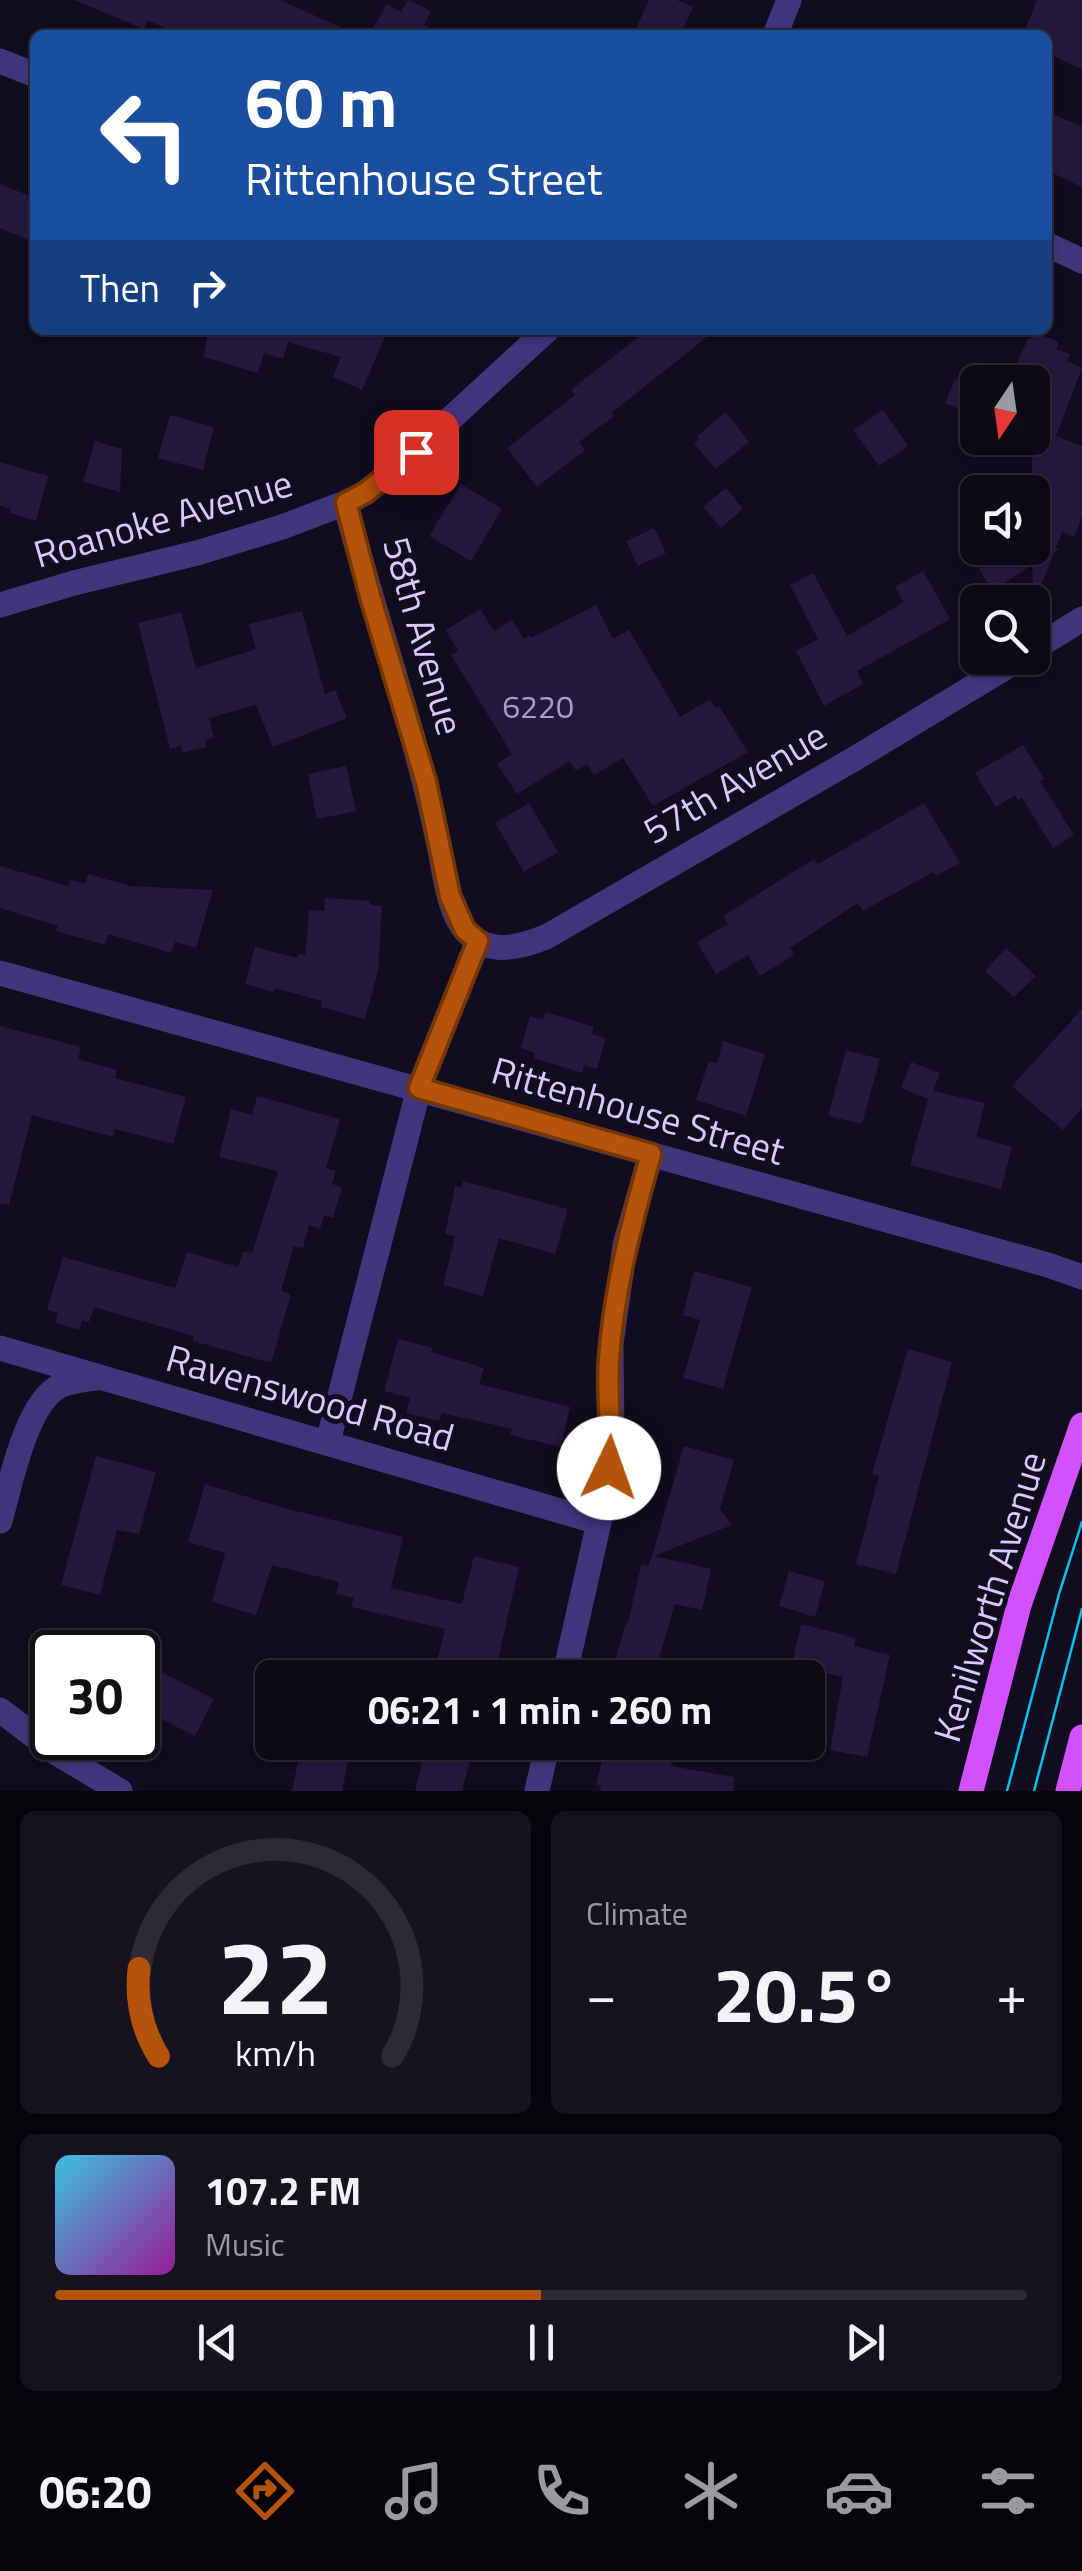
<!DOCTYPE html>
<html lang="en">
<head>
<meta charset="utf-8">
<style>
  :root { --surface:#0d0916; --page:#16121f; --text:#f1f3f6; --muted:#9a9aa1; --line:#2d2a35; --accent:#b45309 }
  body { margin:0; font-family:"Titillium Web",sans-serif; background:var(--page); color:var(--text); height:100vh; display:flex; flex-direction:column; font-size:38px; white-space:nowrap }
  * { box-sizing:border-box; margin:0 }
  p { font-size:32px; color:var(--muted) }
  .icon { flex:none; width:55px; height:55px; fill:none; stroke:currentColor; stroke-width:2; stroke-linecap:round; stroke-linejoin:round }
  .map { position:relative; height:1791px; overflow:hidden }
  .sheet { display:flex; flex-direction:column; gap:20px; padding:20px; background:#07050c; flex:1 }
  .sheet>* { flex:none }
  .hud { position:absolute; left:30px; top:30px; width:1022px; height:305px; border-radius:15px; box-shadow:0 2px 8px #0004,0 0 0 2px var(--line); background:#1a4fa0; color:#fff; overflow:hidden }
  .needle { width:65px; rotate:193deg }
  .buttons { position:absolute; left:960px; top:365px; display:grid; gap:20px }
  .buttons a { display:grid; place-items:center; width:90px; height:90px; border-radius:15px; background:var(--surface); box-shadow:0 2px 8px #0004,0 0 0 2px var(--line); font-size:50px }
  .speed { position:absolute; left:30px; top:1630px; display:flex; gap:20px; font-size:50px; font-weight:700; text-align:center }
  .speed>* { display:grid; place-content:center; width:130px; height:130px; border-radius:50%; background:var(--surface); box-shadow:0 2px 8px #0004,0 0 0 2px var(--line); line-height:1 }
  .speed .limit { border:5px solid #111; border-radius:15px; background:#fff; color:#111 }
  .pin { position:absolute; display:grid; place-items:center; width:85px; height:85px; color:#fff; margin:-42px; border-radius:20px; box-shadow:0 5px 15px #0006 }
  .me { position:absolute; width:110px; margin:-55px; rotate:3deg; stroke-linejoin:round; filter:drop-shadow(0 0 8px #0008) }
  .turn { display:flex; align-items:center; gap:35px; height:210px; padding:0 50px; font-size:45px }
  .turn .icon { width:130px; height:130px; stroke-width:2.5 }
  .turn b { display:block; font-size:70px; line-height:85px }
  .then { display:flex; align-items:center; height:95px; padding:0 50px; background:#0003; gap:20px; font-size:38px }
  .big { font-size:75px; font-weight:700; line-height:1.1 }
  .sheet .tile { flex:1; display:flex; flex-direction:column; justify-content:center; gap:15px; min-width:0; padding:0 35px; border-radius:15px; background:var(--page) }
  .sheet .dial { align-items:center; gap:0 }
  .dial svg { height:260px; overflow:visible; fill:none; stroke:var(--line); stroke-width:7; stroke-linecap:round; text-anchor:middle }
  .dial text { fill:var(--text); stroke:none }
  .song { display:flex; align-items:center; gap:30px }
  .cover { width:120px; height:120px; border-radius:15px; background:linear-gradient(135deg,hsl(190 70% 55%),hsl(300 70% 35%)) }
  .played { height:10px; border-radius:5px; background:linear-gradient(90deg,var(--accent) 50%,var(--line) 50%) }
  .keys { display:flex; justify-content:space-around; direction:ltr }
  .heat { display:flex; justify-content:space-between; align-items:center; font-size:55px; direction:ltr }
  .sheet .tiles { flex:1; display:grid; gap:20px; grid-template-columns:1fr 1fr }
  .tile:last-child { grid-column:span 2 }
  .trip { position:absolute; left:255px; top:1660px; width:570px; height:100px; border-radius:15px; background:var(--surface); box-shadow:0 2px 8px #0004,0 0 0 2px var(--line); font-weight:700; line-height:100px; text-align:center }
  .tab-bar { display:flex; height:160px; justify-content:space-around; align-items:center; background:#050409; color:var(--muted) }
  .tab-bar .icon { width:70px; height:70px }
  .tab-bar .active { color:var(--accent) }
  .tab-bar b { font-size:45px; color:var(--text) }
  .map>svg:first-child { display:block }
  .building { fill:#24183f }
  .lines { fill:none; stroke-linecap:round; stroke-linejoin:round }
  .minor { stroke:#41367d; stroke-width:25 }
  .major { stroke:#d150ff; stroke-width:25 }
  .tram { stroke:#00c0f4; stroke-width:2.5 }
  .route-casing { stroke:#753606; stroke-width:25 }
  .route { stroke:#b45309; stroke-width:18 }
  .labels { text-anchor:middle; stroke-width:10; stroke-linejoin:round; paint-order:stroke }
  .number-label { font-size:32px; fill:#a99dcf }
  .street-label { font-size:38px; fill:#d5c9ff; stroke:#110c1e }
</style>
</head>
<body>
<div class="map">
<svg width="1082" height="1791" viewBox="0 0 1082 1791">
  <rect width="100%" height="100%" fill="#110c1e"/>
  <path class="building" d="M 74,0 L 280,0 L 358,35 L 182,35 L 147,20 L 144,29 Z
    M 408,0 L 431,11 L 424,25 L 442,35 L 369,35 L 387,4 L 401,12 Z
    M 649,0 L 677,0 L 693,7 L 680,35 L 633,35 Z
    M 1037,0 L 1082,0 L 1082,69 L 1048,54 L 1048,35 L 1023,35 Z
    M 1048,112 L 1082,127 L 1082,187 L 1048,171 Z
    M 0,184 L 35,198 L 35,243 L 0,228 Z
    M 209,330 L 388,330 L 362,390 L 333,377 L 341,357 L 288,342 L 283,359 L 264,353 L 258,373 L 203,357 Z
    M 647,330 L 716,330 L 611,413 L 614,416 L 579,442 L 585,450 L 537,487 L 507,448 L 575,395 L 571,390 Z
    M 1034,332 L 1059,342 L 1056,349 L 1070,354 L 1067,361 L 1082,368 L 1056,436 L 1082,446 L 1082,517 L 1074,537 L 1062,532 L 1056,548 L 1060,548 L 1055,551 L 1034,602 L 1032,565 L 992,591 L 967,548 L 1032,548 L 1032,382 L 1009,382 L 1028,338 L 1031,339 Z
    M 955,379 L 978,389 L 978,417 L 945,403 Z
    M 883,410 L 908,446 L 879,466 L 853,430 Z
    M 726,412 L 749,442 L 715,469 L 694,443 L 699,438 L 697,436 Z
    M 170,415 L 214,427 L 203,470 L 158,458 Z
    M 95,441 L 122,449 L 120,492 L 83,482 Z
    M 0,462 L 48,476 L 36,521 L 10,513 L 11,509 L 0,506 Z
    M 461,484 L 502,509 L 471,561 L 429,536 Z
    M 726,488 L 743,509 L 721,528 L 703,507 Z
    M 654,528 L 666,553 L 638,566 L 626,541 Z
    M 923,571 L 950,619 L 857,671 L 863,684 L 824,706 L 796,651 L 818,639 L 790,585 L 813,573 L 847,636 L 904,602 L 895,587 Z
    M 596,605 L 613,639 L 629,630 L 680,717 L 710,699 L 715,708 L 719,706 L 748,752 L 653,806 L 623,758 L 594,775 L 587,764 L 576,771 L 570,761 L 517,794 L 497,764 L 512,754 L 451,655 L 458,651 L 446,630 L 480,609 L 494,631 L 512,620 L 524,639 L 530,635 L 531,638 Z
    M 302,611 L 325,694 L 335,690 L 347,718 L 273,747 L 256,705 L 209,718 L 214,738 L 205,740 L 207,747 L 182,753 L 181,746 L 170,749 L 138,623 L 181,612 L 196,668 L 256,649 L 249,624 Z
    M 1023,745 L 1044,778 L 1040,781 L 1074,835 L 1053,848 L 1022,798 L 1018,800 L 1015,795 L 996,807 L 975,773 Z
    M 346,766 L 356,811 L 317,819 L 308,774 Z
    M 529,803 L 558,852 L 524,872 L 495,823 Z
    M 924,803 L 960,863 L 936,876 L 933,872 L 863,911 L 858,903 L 790,948 L 794,955 L 760,976 L 748,955 L 716,974 L 697,942 L 728,924 L 723,916 L 814,859 L 818,864 Z
    M 0,866 L 68,886 L 70,880 L 85,884 L 88,874 L 130,886 L 213,890 L 196,948 L 175,942 L 171,953 L 108,934 L 105,945 L 56,931 L 58,926 L 0,908 Z
    M 325,898 L 370,901 L 370,905 L 382,906 L 378,971 L 365,1019 L 321,1007 L 322,1001 L 274,988 L 273,992 L 245,984 L 255,947 L 297,958 L 298,954 L 305,956 L 309,910 L 324,911 Z
    M 1006,948 L 1036,976 L 1014,997 L 985,971 Z
    M 1082,1009 L 1082,1108 L 1063,1130 L 1012,1086 Z
    M 545,1012 L 594,1027 L 592,1034 L 606,1038 L 597,1069 L 584,1065 L 582,1073 L 534,1058 L 535,1053 L 521,1048 L 530,1016 L 543,1020 Z
    M 0,1026 L 81,1047 L 78,1059 L 117,1070 L 115,1078 L 186,1097 L 173,1144 L 115,1129 L 113,1137 L 32,1115 L 9,1205 L 0,1204 Z
    M 723,1041 L 765,1054 L 746,1116 L 696,1100 L 709,1061 L 717,1063 Z
    M 846,1050 L 880,1059 L 862,1124 L 828,1116 Z
    M 911,1062 L 940,1073 L 933,1091 L 985,1103 L 976,1137 L 1012,1147 L 1001,1189 L 910,1165 L 928,1099 L 901,1088 Z
    M 257,1096 L 340,1119 L 326,1168 L 336,1171 L 332,1184 L 342,1187 L 333,1218 L 324,1215 L 320,1229 L 309,1225 L 303,1248 L 294,1246 L 281,1291 L 291,1294 L 271,1363 L 193,1341 L 194,1336 L 94,1307 L 89,1322 L 82,1320 L 79,1330 L 55,1323 L 58,1313 L 47,1310 L 63,1257 L 175,1288 L 187,1252 L 238,1267 L 243,1251 L 252,1253 L 278,1171 L 219,1157 L 231,1109 L 252,1115 Z
    M 463,1181 L 568,1209 L 555,1254 L 499,1238 L 483,1296 L 443,1285 L 455,1236 L 445,1234 L 449,1215 L 455,1186 L 462,1188 Z
    M 694,1271 L 752,1287 L 723,1389 L 683,1378 L 700,1320 L 683,1315 Z
    M 398,1339 L 433,1348 L 432,1352 L 484,1368 L 479,1384 L 570,1407 L 561,1447 L 510,1435 L 512,1429 L 442,1413 L 439,1421 L 406,1413 L 410,1398 L 384,1391 Z
    M 908,1349 L 952,1362 L 896,1574 L 856,1564 L 879,1476 L 872,1474 Z
    M 684,1446 L 734,1460 L 720,1509 L 732,1525 L 654,1556 L 711,1569 L 702,1610 L 675,1604 L 653,1678 L 615,1678 L 618,1665 L 614,1664 L 626,1622 L 628,1623 L 641,1565 L 648,1566 L 652,1556 Z
    M 96,1456 L 156,1472 L 139,1534 L 117,1530 L 100,1595 L 61,1585 Z
    M 205,1484 L 284,1508 L 403,1537 L 391,1588 L 462,1604 L 474,1556 L 519,1567 L 494,1678 L 433,1678 L 445,1629 L 351,1607 L 354,1598 L 336,1594 L 339,1582 L 272,1565 L 256,1615 L 212,1602 L 225,1553 L 188,1542 Z
    M 789,1571 L 825,1581 L 815,1617 L 779,1606 Z
    M 801,1624 L 856,1638 L 854,1646 L 890,1655 L 867,1757 L 830,1750 L 843,1677 L 792,1665 Z
    M 138,1660 L 214,1699 L 195,1736 L 159,1718 L 157,1723 L 138,1714 Z
    M 302,1742 L 352,1742 L 342,1791 L 292,1791 Z
    M 427,1742 L 475,1742 L 462,1791 L 415,1791 Z
    M 607,1742 L 676,1742 L 671,1766 L 734,1777 L 733,1791 L 600,1791 L 601,1786 L 596,1784 Z"/>
  <g class="lines">
    <path class="minor" d="M 775,35 L 789,0
      M 0,61 L 35,75
      M 1048,245 L 1082,261
      M 345,503 C 375,618 415,729 439,845 C 445,873 448,918 472,937 C 494,955 523,946 546,937 L 854,759 L 1021,658
      M 0,605 L 74,583 L 197,553 L 282,527 L 345,503 L 365,493 L 395,470 L 547,330
      M 1032,650 L 1082,619
      M 0,973 L 1048,1265 L 1082,1277
      M 0,1348 L 598,1522
      M 328,1442 L 419,1088 L 478,941
      M 0,1521 C 10,1486 25,1406 58,1387 C 70,1380 84,1380 97,1378
      M 564,1678 L 604,1500 L 612,1434 L 611,1344 L 625,1245 L 651,1154
      M 0,1710 L 55,1752 L 120,1791
      M 537,1791 L 548,1742"/>
    <path class="major" d="M 971,1791 L 1019,1605 L 1082,1425
      M 1068,1791 L 1082,1737"/>
    <path class="tram" d="M 1007,1791 L 1059,1594 L 1082,1522
      M 1034,1791 L 1082,1609"/>
  </g>
  <g class="lines">
    <g class="route-casing">
      <path id="route" d="M 416,452 L 365,493 L 346,503 L 370,596 L 426,782 L 450,896 L 465,930 L 478,941 L 419,1088 L 651,1154 C 632,1221 614,1289 609,1359 C 606,1396 613,1431 609,1468"/>
    </g>
    <use href="#route" class="route"/>
  </g>
  <g class="labels">
    <g class="number-label">
      <text x="538" y="718">6220</text>
    </g>
    <g class="street-label">
      <text transform="translate(163 519) rotate(-16)" y="13">Roanoke Avenue</text>
      <text transform="translate(423 636) rotate(74)" y="13">58th Avenue</text>
      <text transform="translate(735 783) rotate(-30)" y="13">57th Avenue</text>
      <text transform="translate(638 1111) rotate(16)" y="13">Rittenhouse Street</text>
      <text transform="translate(310 1398) rotate(16)" y="13">Ravenswood Road</text>
      <text transform="translate(990 1597) rotate(-73)" y="13">Kenilworth Avenue</text>
    </g>
  </g>
</svg>
<div class="buttons">
<a><svg class="needle" viewBox="-14 -14 28 28"><path d="M0-13l5 13h-10z" fill="#e53935"/><path d="M0 13l5-13h-10z" fill="#9a9aa1"/></svg></a>
<a><svg class="icon" aria-label="sound" viewBox="0 0 24 24"><path d="M4 9h4l5-4v14l-5-4H4zM17 9q2 3 0 6"/></svg></a>
<a><svg class="icon" aria-label="search" viewBox="0 0 24 24"><circle cx="10" cy="10" r="6"/><path d="M15 15l6 6"/></svg></a>
</div>
<div class="speed"><div class="limit">30</div></div>
<div class="pin" style="left:416px;top:452px;background:#d93025"><svg class="icon" aria-label="arrive" viewBox="0 0 24 24"><path d="M6 21V4h12l-3 4 3 4H6"/></svg></div>
<svg class="me" style="left:609px;top:1468px" viewBox="-20 -20 40 40"><circle r="19" fill="#fff"/><path d="M0-13L10 11 0 6-10 11z" fill="#b45309"/></svg>
<div class="trip">06:21 · 1 min · 260 m</div>
<div class="hud">
<div class="turn"><svg class="icon" aria-label="left" viewBox="0 0 24 24"><path d="M17 20v-9H6M10 6l-5 5 5 5"/></svg><div><b>60 m</b>Rittenhouse Street</div></div>
<div class="then">Then<svg class="icon" aria-label="right" viewBox="0 0 24 24"><path d="M7 20v-9h11M14 6l5 5-5 5"/></svg></div>
</div>
</div>
<section class="sheet">
<div class="tiles">
<div class="tile dial"><svg viewBox="0 0 100 80">
<path d="M14 69A42 42 0 1 1 86 69"/>
<path d="M14 69A42 42 0 0 1 8 42" stroke="#b45309"/>
<text x="50" y="56" font-size="32" font-weight="700">22</text>
<text x="50" y="72" font-size="11">km/h</text>
</svg></div>
<div class="tile"><p>Climate</p>
<div class="heat"><a>−</a><b class="big">20.5°</b><a>+</a></div>
</div>
<div class="tile">
<div class="song"><i class="cover"></i><div><b>107.2 FM</b><p>Music</p></div></div>
<div class="played"></div>
<div class="keys"><svg class="icon" aria-label="previous" viewBox="0 0 24 24"><path d="M18 5L8 12l10 7zM5 5v14"/></svg><svg class="icon" aria-label="pause" viewBox="0 0 24 24"><path d="M8 5v14M16 5v14"/></svg><svg class="icon" aria-label="next" viewBox="0 0 24 24"><path d="M6 5l10 7-10 7zM19 5v14"/></svg></div>
</div>
</div>
</section>
<nav class="tab-bar">
<b>06:20</b>
<svg class="icon active" aria-label="directions" viewBox="0 0 24 24"><path d="M12 3l9 9-9 9-9-9zM9 14v-3h6M13 9l2 2-2 2"/></svg>
<svg class="icon" aria-label="music" viewBox="0 0 24 24"><path d="M9 18V5l10-2v13"/><circle cx="6" cy="18" r="3"/><circle cx="16" cy="16" r="3"/></svg>
<svg class="icon" aria-label="phone" viewBox="0 0 24 24"><path d="M5 4h4l2 5-3 2q2 4 5 5l2-3 5 2v4C11 20 4 13 5 4z"/></svg>
<svg class="icon" aria-label="climate" viewBox="0 0 24 24"><path d="M12 3v18M4 7l16 10M4 17L20 7"/></svg>
<svg class="icon" aria-label="car" viewBox="0 0 24 24"><path d="M5 17H2v-5l4-1 3-4h7l3 4 3 1v5h-3M9 17h6M6 11h13"/><circle cx="7" cy="17" r="2"/><circle cx="17" cy="17" r="2"/></svg>
<svg class="icon" aria-label="filters" viewBox="0 0 24 24"><path d="M4 7h16M4 17h16"/><circle cx="9" cy="7" r="2"/><circle cx="15" cy="17" r="2"/></svg>
</nav>
</body>
</html>
